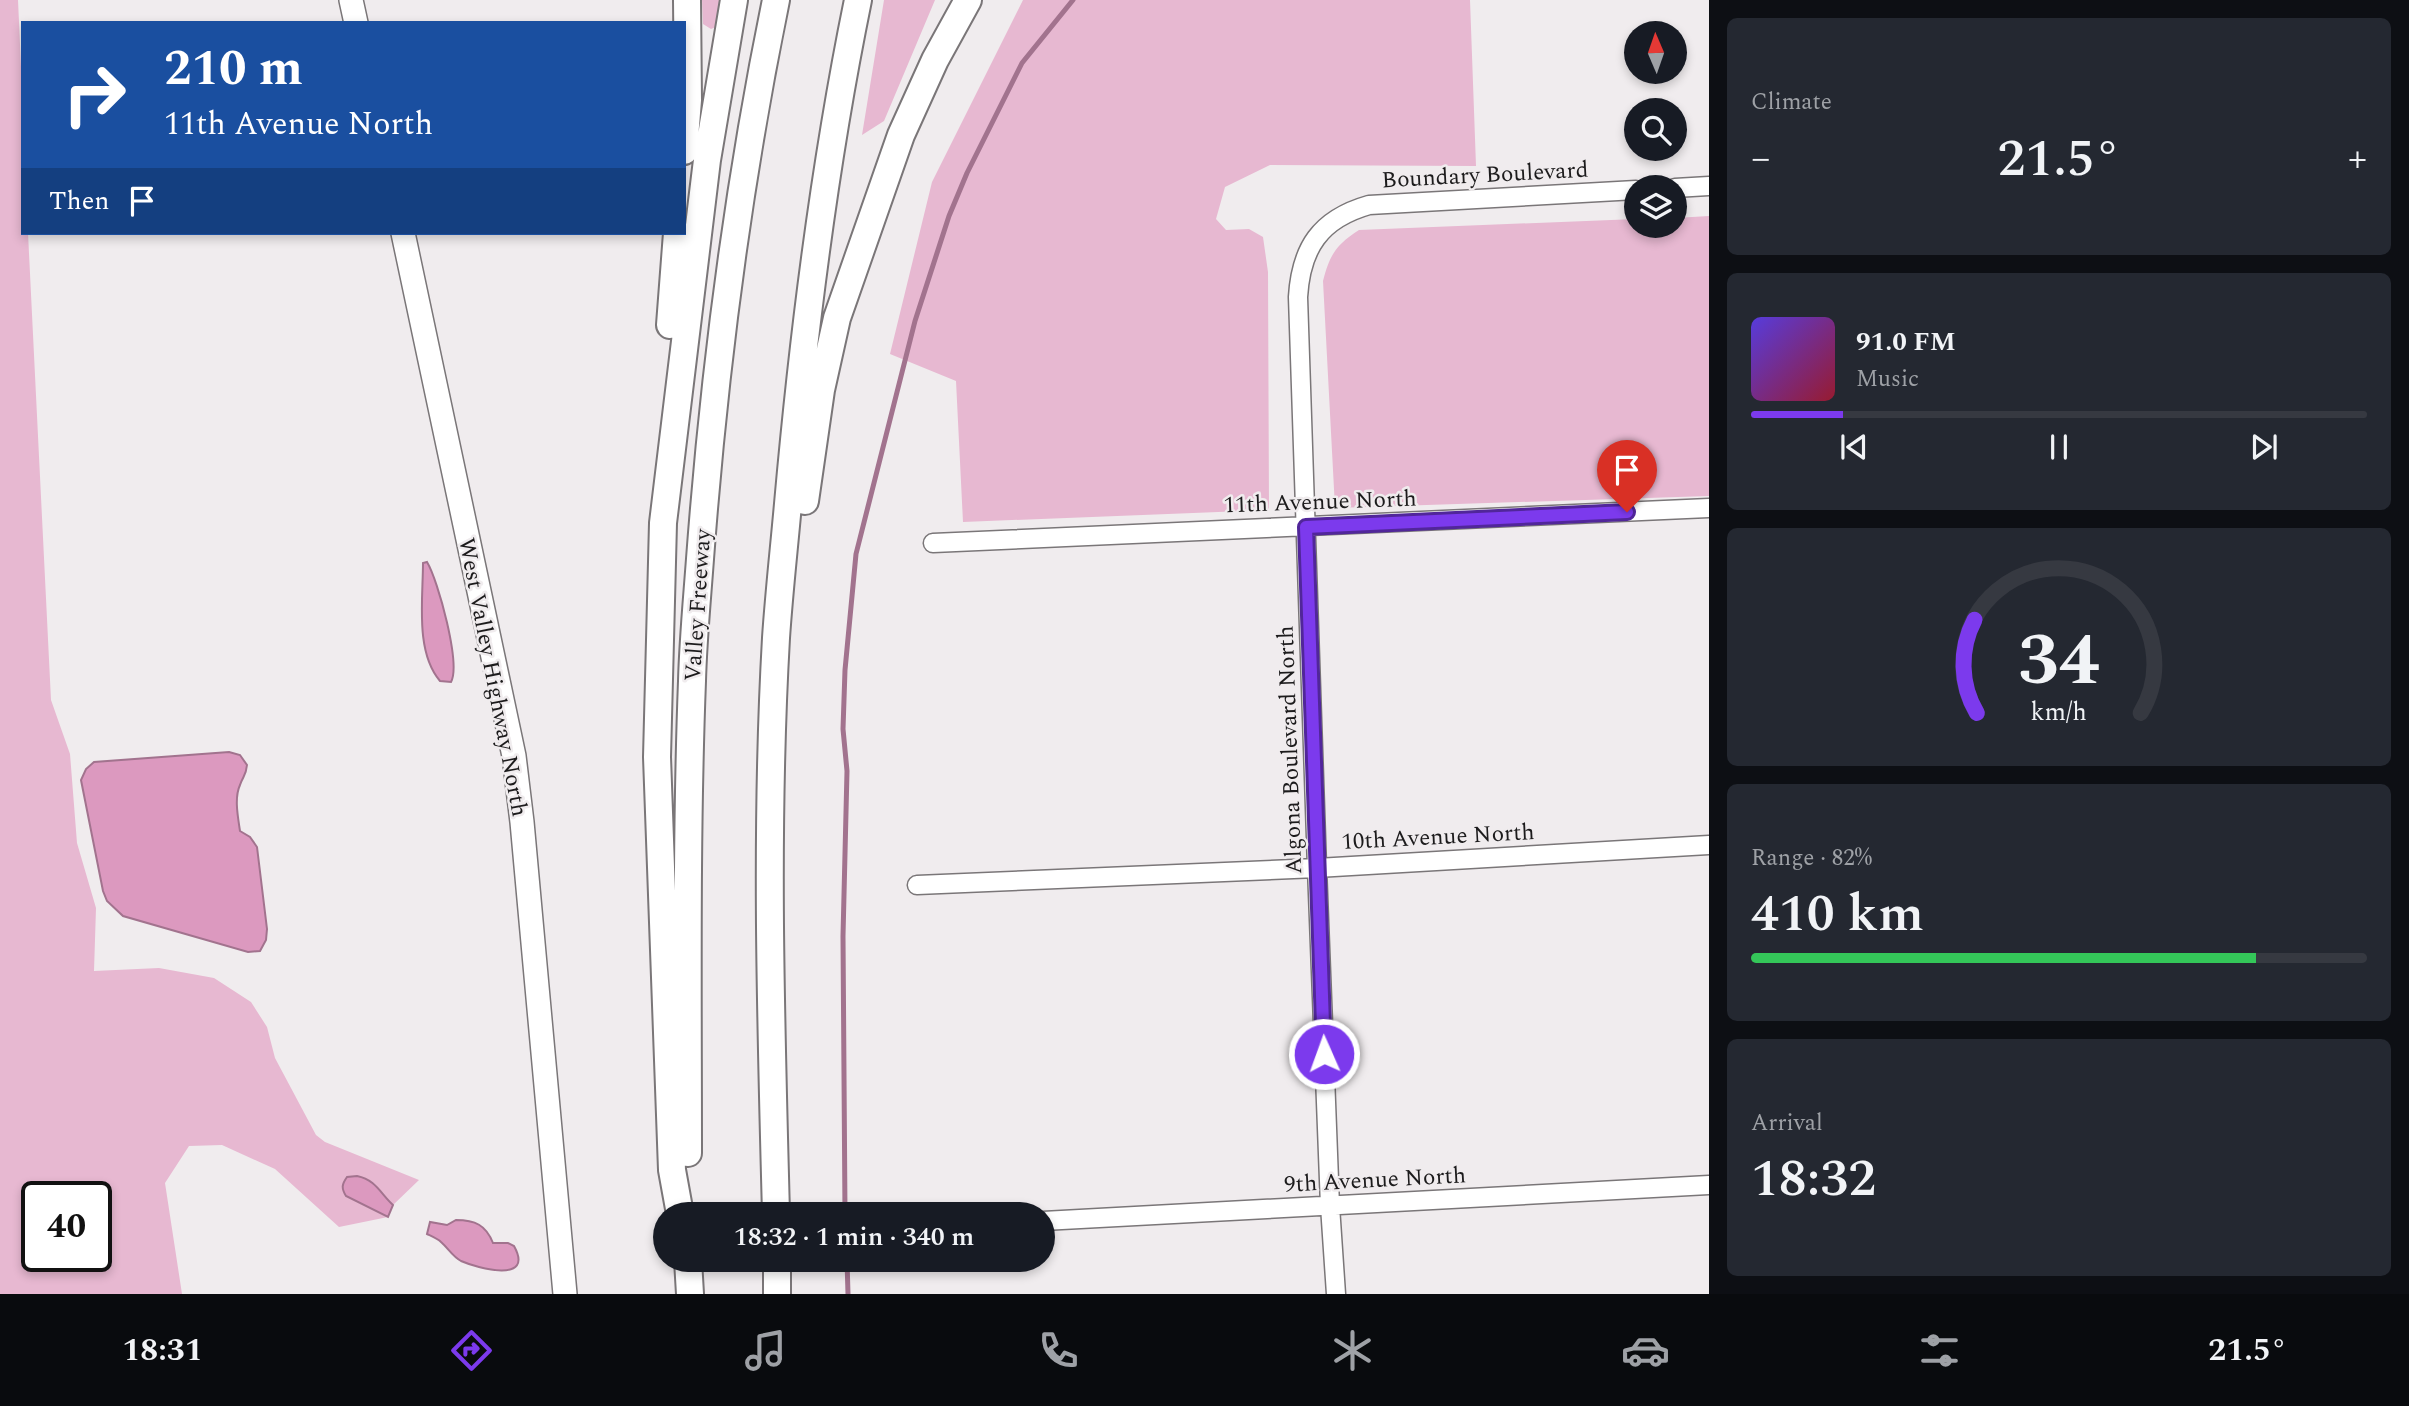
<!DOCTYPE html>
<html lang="en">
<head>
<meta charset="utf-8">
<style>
  :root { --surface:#171b24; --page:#242831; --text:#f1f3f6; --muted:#9ea1a6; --line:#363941; --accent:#7c3aed }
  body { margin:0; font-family:Spectral,serif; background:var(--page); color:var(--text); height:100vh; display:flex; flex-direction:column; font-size:26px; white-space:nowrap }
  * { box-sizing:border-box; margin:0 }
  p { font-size:23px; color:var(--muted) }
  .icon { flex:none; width:38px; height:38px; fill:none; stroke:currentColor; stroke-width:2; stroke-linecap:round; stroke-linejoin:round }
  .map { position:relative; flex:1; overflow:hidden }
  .drawer { display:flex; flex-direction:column; gap:18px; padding:18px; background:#0d0f14; width:700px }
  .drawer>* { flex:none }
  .guide { position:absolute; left:21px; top:21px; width:665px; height:214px; border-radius:0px; box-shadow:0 4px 10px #0003; background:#1a4fa0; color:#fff; overflow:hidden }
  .needle { width:46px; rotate:358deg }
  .buttons { position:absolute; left:1624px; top:21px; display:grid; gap:14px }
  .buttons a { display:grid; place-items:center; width:63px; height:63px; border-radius:50%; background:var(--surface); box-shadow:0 4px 10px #0003; font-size:35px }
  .speed { position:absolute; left:21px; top:1181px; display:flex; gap:14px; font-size:35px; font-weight:700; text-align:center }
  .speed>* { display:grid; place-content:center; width:91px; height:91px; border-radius:50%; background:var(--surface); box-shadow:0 4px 10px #0003; line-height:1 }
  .speed .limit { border:4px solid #111; border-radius:10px; background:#fff; color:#111 }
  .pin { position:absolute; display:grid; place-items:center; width:60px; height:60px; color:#fff; margin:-72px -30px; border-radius:50% 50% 50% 0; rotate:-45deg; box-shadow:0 0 7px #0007 }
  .pin .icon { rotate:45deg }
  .me { position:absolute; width:77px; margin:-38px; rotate:358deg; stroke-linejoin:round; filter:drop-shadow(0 0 5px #0008) }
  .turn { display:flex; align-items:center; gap:24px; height:147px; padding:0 28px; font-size:32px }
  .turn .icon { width:91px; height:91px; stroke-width:2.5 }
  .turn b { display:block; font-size:49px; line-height:60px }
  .then { display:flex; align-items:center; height:66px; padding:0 28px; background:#0003; gap:14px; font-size:26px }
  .big { font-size:52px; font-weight:600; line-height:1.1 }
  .drawer .widget { flex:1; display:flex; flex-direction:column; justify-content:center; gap:10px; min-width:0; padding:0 24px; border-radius:10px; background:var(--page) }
  .drawer .dial { align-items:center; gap:0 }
  .dial svg { height:182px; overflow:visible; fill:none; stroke:var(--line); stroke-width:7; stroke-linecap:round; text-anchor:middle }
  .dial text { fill:var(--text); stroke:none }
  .song { display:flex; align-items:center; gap:21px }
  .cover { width:84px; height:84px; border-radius:10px; background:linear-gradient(135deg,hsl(250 70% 55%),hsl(350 70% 35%)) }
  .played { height:7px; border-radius:4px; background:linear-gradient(90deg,var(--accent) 15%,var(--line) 15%) }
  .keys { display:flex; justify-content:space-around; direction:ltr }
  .heat { display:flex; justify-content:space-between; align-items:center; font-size:38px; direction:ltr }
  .charge { height:10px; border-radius:5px; background:linear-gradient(90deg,#34c759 82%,var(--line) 0) }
  .trip { position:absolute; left:653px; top:1202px; width:402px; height:70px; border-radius:35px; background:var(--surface); box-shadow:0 4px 10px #0003; font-weight:600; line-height:70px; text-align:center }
  .tabs { display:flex; height:112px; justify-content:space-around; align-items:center; background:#090b0e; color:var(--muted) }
  .tabs .icon { width:49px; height:49px }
  .tabs .on { color:var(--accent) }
  .tabs b { font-size:32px; color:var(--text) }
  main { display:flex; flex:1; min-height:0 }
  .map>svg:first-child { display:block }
  .green { fill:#e7b8d1; fill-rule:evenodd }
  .water { fill:#dc99bf; stroke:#a2738e; stroke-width:2 }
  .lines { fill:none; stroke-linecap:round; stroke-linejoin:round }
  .stream { stroke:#a2738e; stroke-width:5 }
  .minor-casing { stroke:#7a7678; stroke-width:21 }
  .major-casing { stroke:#7a7678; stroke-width:26 }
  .highway-casing { stroke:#7a7678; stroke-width:30 }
  .minor { stroke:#fff; stroke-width:18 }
  .major { stroke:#fff; stroke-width:23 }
  .highway { stroke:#fff; stroke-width:26 }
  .route-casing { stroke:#51269a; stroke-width:18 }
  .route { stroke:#7c3aed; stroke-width:12 }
  .labels { text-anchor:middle; stroke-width:5; stroke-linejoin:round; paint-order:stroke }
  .street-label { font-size:23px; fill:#1c1b1c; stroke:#f0ecee }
</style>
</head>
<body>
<main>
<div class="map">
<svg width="1709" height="1294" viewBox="0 0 1709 1294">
  <rect width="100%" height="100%" fill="#f0ecee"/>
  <path class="green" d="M 0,0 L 18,0 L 23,111 L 23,233 L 28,233 L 51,700 L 70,754 L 77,843 L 96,908 L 94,971 L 159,968 L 214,978 L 251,1002 L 267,1027 L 275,1058 L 316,1135 L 325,1142 L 419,1180 L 393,1205 L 388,1217 L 339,1227 L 275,1169 L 222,1145 L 189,1146 L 165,1183 L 182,1294 L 0,1294 ZM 37,1197 L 96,1197 L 96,1256 L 37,1256 Z
    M 702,0 L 721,0 L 716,27 L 711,29 L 703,24 Z
    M 884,0 L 935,0 L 884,121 L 862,135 Z
    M 1023,0 L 1470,0 L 1476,166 L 1270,165 L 1225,187 L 1216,219 L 1226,230 L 1249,229 L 1263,237 L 1268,272 L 1269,510 L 963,522 L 956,381 L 890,354 L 932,182 Z
    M 1709,216 L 1709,496 L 1335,508 L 1323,281 C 1330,254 1336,245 1359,230 L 1636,219 L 1636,226 L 1675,226 L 1675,218 Z"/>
  <path class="water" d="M 427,562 C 438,580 461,664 451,682 L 440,681 C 415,652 423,599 423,563 Z
    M 229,752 L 240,755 L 247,765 C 246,776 243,776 240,785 C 234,798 238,817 240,831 L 250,837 L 257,847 L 267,929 L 266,940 L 260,951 L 248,952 L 123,916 L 107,901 L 103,891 L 81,780 L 86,769 L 94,762 Z
    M 357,1176 C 376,1180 380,1193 393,1205 L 388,1217 L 346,1196 C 341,1188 342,1184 347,1177 Z
    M 456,1220 C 475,1220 486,1225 493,1243 L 508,1243 L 514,1246 C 535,1284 477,1268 461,1261 C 452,1256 449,1249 441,1242 C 438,1239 431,1236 427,1234 L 430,1222 L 447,1225 Z"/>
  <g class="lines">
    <path class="stream" d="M 845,1214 L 843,936 L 847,771 L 843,729 L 845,670 L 856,554 L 915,321 L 949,216 L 967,173 L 1022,63 L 1073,0
      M 847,1260 L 848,1294"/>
    <g class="minor-casing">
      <path id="minor" d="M 1675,188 L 1709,186
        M 933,543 L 1709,508
        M 917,885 L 1317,868 L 1709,845
        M 1043,1221 L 1709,1185
        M 1336,1294 L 1330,1206 L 1317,868 L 1298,297 C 1301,248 1320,219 1369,205 L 1636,190"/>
    </g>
    <g class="major-casing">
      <path id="major" d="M 351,0 L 356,23
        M 403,233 L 514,756 L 522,822 L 565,1294"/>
    </g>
    <g class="highway-casing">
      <path id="highway" d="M 684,151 L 688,100 L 687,0
        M 670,325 L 677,233
        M 805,501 L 821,390 L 837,318 L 901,135 L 935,60 L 968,0
        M 688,1153 C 688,996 686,839 692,681 C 693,641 697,600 700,559 C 714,371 738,185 776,0
        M 680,1214 L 672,1170 L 657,757 L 663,523 L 707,160 L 734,0
        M 776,1214 C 771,1023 765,830 776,638 C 779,593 784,549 788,504 C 803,335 824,166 858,0
        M 688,1260 L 690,1294
        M 777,1260 L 777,1294"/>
    </g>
    <use href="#minor" class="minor"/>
    <use href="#major" class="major"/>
    <use href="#highway" class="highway"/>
  </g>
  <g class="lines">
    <g class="route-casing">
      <path id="route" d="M 1324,1054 L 1306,527 L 1627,512"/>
    </g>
    <use href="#route" class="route"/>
  </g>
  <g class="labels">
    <g class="street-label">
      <text transform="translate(1485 174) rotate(-3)" y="8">Boundary Boulevard</text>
      <text transform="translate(1320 501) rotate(-2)" y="8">11th Avenue North</text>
      <text transform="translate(697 605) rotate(-86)" y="8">Valley Freeway</text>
      <text transform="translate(494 677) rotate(79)" y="8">West Valley Highway North</text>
      <text transform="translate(1289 750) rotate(-92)" y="8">Algona Boulevard North</text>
      <text transform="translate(1438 836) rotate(-3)" y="8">10th Avenue North</text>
      <text transform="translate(1375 1179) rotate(-3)" y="8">9th Avenue North</text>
    </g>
  </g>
</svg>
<div class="buttons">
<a><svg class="needle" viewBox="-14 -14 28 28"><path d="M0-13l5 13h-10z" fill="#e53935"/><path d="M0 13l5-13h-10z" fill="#9ea1a6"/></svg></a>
<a><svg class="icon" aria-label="search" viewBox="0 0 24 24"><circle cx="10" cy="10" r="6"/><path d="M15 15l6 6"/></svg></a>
<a><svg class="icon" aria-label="layers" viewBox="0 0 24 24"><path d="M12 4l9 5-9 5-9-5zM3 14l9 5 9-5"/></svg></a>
</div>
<div class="speed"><div class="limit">40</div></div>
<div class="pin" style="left:1627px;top:512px;background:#d93025"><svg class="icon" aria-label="arrive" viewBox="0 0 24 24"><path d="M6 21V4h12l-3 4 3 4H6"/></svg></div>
<svg class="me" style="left:1324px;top:1054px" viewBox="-20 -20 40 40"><circle r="17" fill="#7c3aed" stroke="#fff" stroke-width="3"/><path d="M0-11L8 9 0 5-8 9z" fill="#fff"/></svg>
<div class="trip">18:32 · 1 min · 340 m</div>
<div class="guide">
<div class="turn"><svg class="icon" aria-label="right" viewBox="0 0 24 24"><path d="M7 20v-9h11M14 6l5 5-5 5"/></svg><div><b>210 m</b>11th Avenue North</div></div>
<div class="then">Then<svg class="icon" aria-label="arrive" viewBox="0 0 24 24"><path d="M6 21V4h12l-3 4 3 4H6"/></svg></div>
</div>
</div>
<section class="drawer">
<div class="widget"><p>Climate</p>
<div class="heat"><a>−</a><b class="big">21.5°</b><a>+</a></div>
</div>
<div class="widget">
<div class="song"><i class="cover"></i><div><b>91.0 FM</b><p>Music</p></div></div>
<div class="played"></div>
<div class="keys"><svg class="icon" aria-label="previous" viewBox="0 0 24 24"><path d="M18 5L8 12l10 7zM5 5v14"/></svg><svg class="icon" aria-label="pause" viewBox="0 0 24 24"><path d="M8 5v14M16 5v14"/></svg><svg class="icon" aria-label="next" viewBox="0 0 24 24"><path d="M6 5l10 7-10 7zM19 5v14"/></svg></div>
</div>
<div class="widget dial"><svg viewBox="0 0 100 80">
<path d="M14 69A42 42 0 1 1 86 69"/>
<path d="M14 69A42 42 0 0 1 13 28" stroke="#7c3aed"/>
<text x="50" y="56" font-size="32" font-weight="700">34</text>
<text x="50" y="72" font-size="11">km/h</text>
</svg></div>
<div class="widget"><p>Range · 82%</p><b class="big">410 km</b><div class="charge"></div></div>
<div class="widget"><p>Arrival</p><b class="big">18:32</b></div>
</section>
</main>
<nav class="tabs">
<b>18:31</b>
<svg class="icon on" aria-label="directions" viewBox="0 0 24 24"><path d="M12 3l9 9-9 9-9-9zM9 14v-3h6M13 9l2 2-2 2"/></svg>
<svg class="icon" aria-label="music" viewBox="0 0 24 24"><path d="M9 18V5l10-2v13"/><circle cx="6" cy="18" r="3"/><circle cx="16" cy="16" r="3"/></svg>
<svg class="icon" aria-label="phone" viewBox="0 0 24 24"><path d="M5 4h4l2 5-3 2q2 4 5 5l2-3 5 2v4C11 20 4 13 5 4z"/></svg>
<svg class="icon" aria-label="climate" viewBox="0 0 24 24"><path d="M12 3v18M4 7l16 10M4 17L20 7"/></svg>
<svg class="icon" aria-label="car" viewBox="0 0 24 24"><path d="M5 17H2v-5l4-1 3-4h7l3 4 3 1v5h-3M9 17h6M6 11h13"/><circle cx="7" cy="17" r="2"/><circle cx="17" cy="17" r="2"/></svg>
<svg class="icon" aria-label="filters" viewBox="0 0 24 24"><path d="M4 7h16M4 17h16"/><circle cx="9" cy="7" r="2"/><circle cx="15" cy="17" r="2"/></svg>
<b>21.5°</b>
</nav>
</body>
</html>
